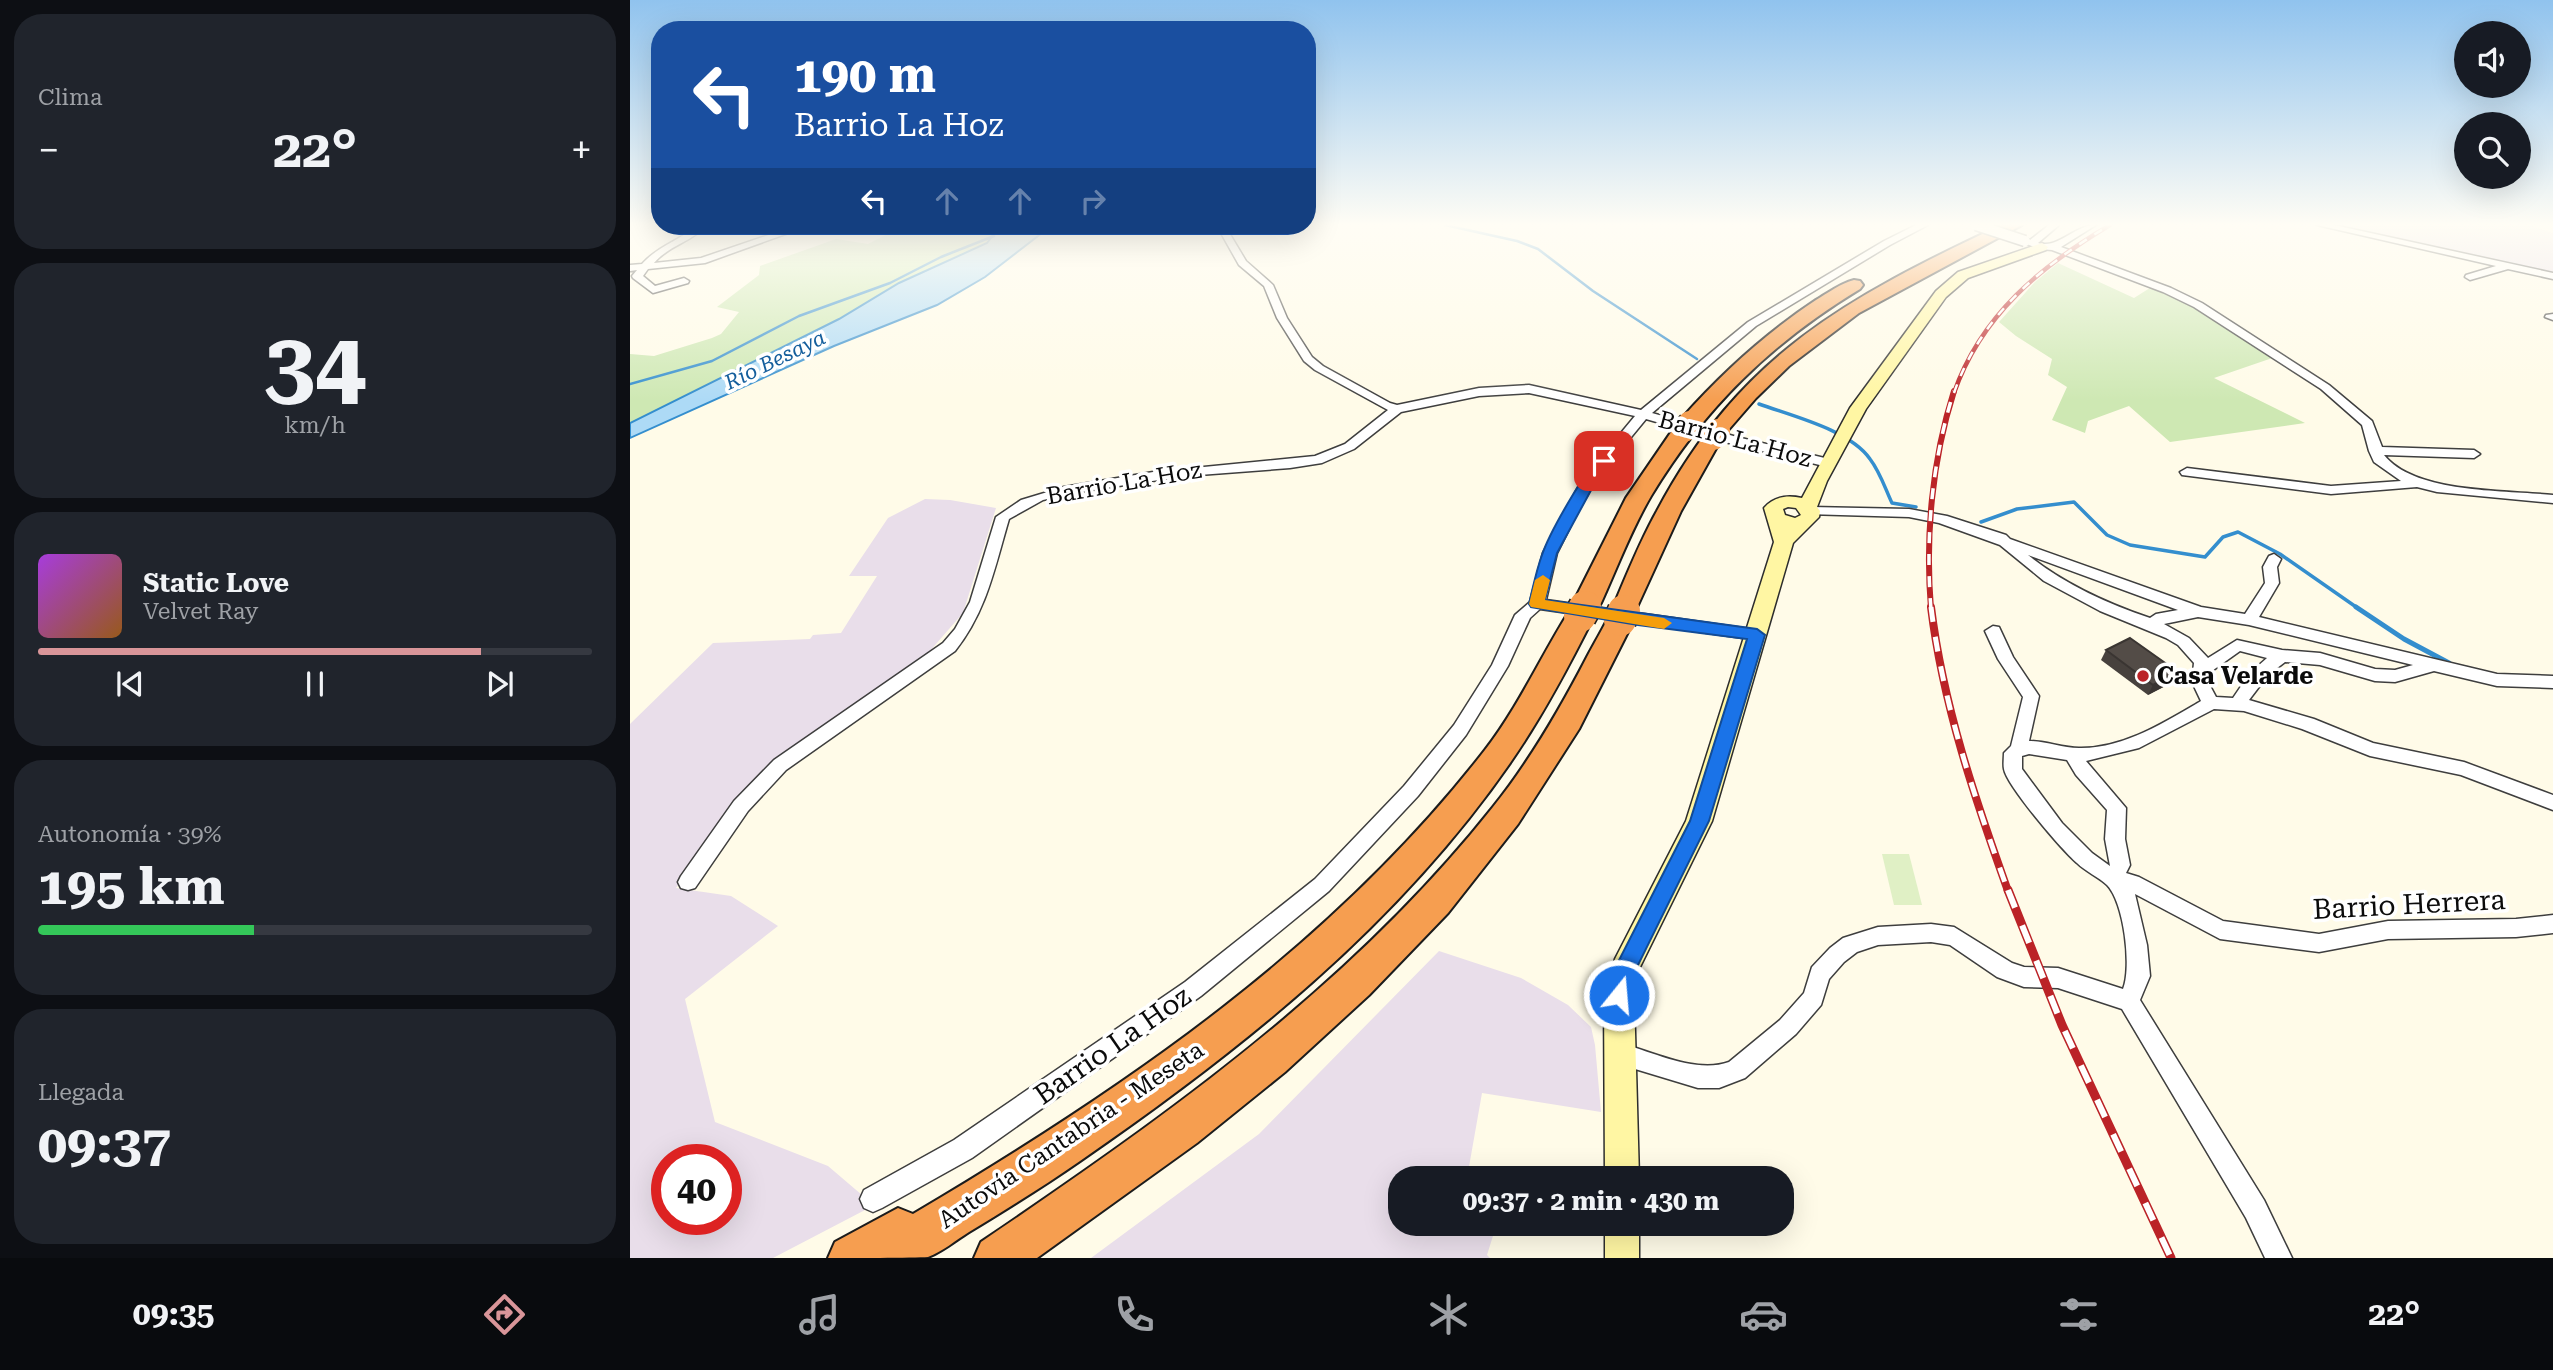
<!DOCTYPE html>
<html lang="es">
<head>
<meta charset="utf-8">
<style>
  :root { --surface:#171b24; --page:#20242c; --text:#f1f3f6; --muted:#9ea1a6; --line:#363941; --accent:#d99599 }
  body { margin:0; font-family:"Roboto Serif",serif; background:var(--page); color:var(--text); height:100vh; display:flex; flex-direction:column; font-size:26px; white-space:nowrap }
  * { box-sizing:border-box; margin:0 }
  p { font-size:23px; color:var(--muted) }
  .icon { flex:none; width:38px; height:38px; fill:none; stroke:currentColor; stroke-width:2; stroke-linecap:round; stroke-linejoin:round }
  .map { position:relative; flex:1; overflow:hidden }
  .drawer { display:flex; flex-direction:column; gap:14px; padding:14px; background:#0d0f14; width:630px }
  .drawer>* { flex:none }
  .banner { position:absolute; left:21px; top:21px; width:665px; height:214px; border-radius:28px; box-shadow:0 7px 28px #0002; background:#1a4fa0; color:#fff; overflow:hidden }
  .fabs { position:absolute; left:1824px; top:21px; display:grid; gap:14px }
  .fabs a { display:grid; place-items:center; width:77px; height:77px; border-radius:50%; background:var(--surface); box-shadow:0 7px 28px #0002; font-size:35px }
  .speed { position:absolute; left:21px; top:1144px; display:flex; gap:14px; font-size:35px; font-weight:700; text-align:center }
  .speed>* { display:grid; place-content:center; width:91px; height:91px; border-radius:50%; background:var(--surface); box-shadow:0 7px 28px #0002; line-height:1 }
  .speed .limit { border:10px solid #d22; background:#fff; color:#111 }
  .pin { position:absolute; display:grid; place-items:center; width:60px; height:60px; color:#fff; margin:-30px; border-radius:14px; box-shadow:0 4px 10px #0006 }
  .me { position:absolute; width:77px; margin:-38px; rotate:17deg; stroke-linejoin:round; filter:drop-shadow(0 0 5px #0008) }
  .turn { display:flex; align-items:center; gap:24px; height:147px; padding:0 28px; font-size:32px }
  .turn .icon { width:91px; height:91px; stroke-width:2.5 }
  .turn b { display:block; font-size:49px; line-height:60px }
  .lanes { display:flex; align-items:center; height:66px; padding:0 28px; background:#0003; justify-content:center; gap:35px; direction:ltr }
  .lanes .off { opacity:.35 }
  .big { font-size:52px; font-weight:700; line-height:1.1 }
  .drawer .card { flex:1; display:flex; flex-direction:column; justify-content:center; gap:10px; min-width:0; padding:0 24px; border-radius:28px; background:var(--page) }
  .drawer .dial { align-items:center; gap:0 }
  .dial b { font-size:91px; line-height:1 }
  .song { display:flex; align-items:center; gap:21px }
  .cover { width:84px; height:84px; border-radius:10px; background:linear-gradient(135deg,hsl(280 70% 55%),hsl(30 70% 35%)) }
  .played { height:7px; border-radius:4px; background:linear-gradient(90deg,var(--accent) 80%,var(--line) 80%) }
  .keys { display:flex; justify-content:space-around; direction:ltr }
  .heat { display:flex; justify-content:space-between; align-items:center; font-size:38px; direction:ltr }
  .charge { height:10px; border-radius:5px; background:linear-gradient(90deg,#34c759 39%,var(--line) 0) }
  .trip { position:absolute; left:758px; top:1166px; width:406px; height:70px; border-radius:28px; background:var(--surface); box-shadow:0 7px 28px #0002; font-weight:700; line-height:70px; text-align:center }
  .tab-bar { display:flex; height:112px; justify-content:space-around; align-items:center; background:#090b0e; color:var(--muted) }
  .tab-bar .icon { width:49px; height:49px }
  .tab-bar .current { color:var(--accent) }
  .tab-bar b { font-size:32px; color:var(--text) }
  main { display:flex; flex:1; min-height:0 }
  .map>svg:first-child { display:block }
  .industrial { fill:#e9deea; fill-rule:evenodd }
  .green { fill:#cee8b3 }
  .pitch { fill:#e0f0c5 }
  .water { fill:#addaf6; stroke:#348ece; stroke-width:2 }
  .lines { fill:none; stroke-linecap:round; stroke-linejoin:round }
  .stream-far2 { stroke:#348ece; stroke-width:2.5 }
  .stream-far1 { stroke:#348ece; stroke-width:3.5 }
  .stream { stroke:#348ece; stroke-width:5 }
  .street-casing { stroke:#3e3e3e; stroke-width:3 }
  .secondary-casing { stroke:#2d2d2d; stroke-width:3 }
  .highway-casing { stroke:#1c1c1c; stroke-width:4 }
  .street { fill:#fff; fill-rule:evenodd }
  .secondary { fill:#fff6a3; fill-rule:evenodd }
  .highway { fill:#f69e50; fill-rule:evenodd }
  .rail-far3-casing { stroke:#bb2327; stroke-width:4.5 }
  .rail-far2-casing { stroke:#bb2327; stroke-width:6 }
  .rail-far1-casing { stroke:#bb2327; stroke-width:8 }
  .rail-casing { stroke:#bb2327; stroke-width:9 }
  .rail-far3 { stroke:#fff; stroke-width:2.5; stroke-dasharray:9; stroke-linecap:butt }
  .rail-far2 { stroke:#fff; stroke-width:3.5; stroke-dasharray:11; stroke-linecap:butt }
  .rail-far1 { stroke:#fff; stroke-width:5; stroke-dasharray:15; stroke-linecap:butt }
  .rail { stroke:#fff; stroke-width:6; stroke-dasharray:19; stroke-linecap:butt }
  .street-bridge-casing { stroke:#3e3e3e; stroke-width:13; stroke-linecap:butt }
  .highway-bridge-far1-casing { stroke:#1c1c1c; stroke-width:26; stroke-linecap:butt }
  .highway-bridge-casing { stroke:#1c1c1c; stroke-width:35; stroke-linecap:butt }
  .street-bridge { stroke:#fff; stroke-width:10 }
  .highway-bridge-far1 { stroke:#f69e50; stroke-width:24 }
  .highway-bridge { stroke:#f69e50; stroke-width:32 }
  .wall { fill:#47413d }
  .shaded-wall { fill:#3a3532 }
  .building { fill:#534c47; stroke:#3a3532; stroke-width:2 }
  .route { fill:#1a73e8; stroke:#114b97; stroke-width:2 }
  .slow { fill:#f59e0b }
  .poi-dot { fill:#bb2327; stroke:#fff; stroke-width:2.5 }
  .labels { text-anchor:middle; stroke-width:7; stroke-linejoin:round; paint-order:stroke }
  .far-water-label { font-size:21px; font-style:italic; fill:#145e9c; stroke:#fff }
  .street-label { font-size:24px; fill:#0b0b0b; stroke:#fff }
  .poi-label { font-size:24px; font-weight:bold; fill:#0b0b0b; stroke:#fff; text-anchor:start }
  .near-street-label { font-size:28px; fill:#0b0b0b; stroke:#fff }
</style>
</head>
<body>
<main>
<section class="drawer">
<div class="card"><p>Clima</p>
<div class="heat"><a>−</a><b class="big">22°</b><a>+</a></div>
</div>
<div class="card dial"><b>34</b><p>km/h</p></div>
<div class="card">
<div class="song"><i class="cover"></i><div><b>Static Love</b><p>Velvet Ray</p></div></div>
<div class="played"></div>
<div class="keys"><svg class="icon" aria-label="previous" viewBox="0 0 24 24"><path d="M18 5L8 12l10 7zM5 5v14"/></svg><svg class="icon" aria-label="pause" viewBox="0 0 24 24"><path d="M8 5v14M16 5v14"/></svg><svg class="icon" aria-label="next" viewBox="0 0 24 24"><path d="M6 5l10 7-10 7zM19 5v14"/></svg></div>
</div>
<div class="card"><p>Autonomía · 39%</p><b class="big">195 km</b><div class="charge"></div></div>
<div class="card"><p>Llegada</p><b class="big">09:37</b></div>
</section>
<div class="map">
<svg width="1923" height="1258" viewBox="0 0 1923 1258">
  <rect width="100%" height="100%" fill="#fffbe8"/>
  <path class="industrial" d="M 1697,225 L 1899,225 L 1923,233 L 1923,275 Z
    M 295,499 L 320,500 L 366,508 L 333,613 L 299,652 L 133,772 L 46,888 L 101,896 L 148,926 L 55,999 L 85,1122 L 198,1166 L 232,1195 L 235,1210 L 143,1258 L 0,1258 L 0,724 L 83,643 L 180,639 L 183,635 L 211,633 L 247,576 L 219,576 L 258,518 ZM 37,1160 L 96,1160 L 96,1220 L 37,1220 Z
    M 809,951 L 891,978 L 938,1005 L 961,1027 L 965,1045 L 971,1112 L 852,1093 L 837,1178 L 770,1178 L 770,1223 L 867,1223 L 857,1255 L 860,1258 L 461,1258 L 629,1134 Z"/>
  <path class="green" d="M 273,226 L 370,226 L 358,243 L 269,283 L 209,319 L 0,423 L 0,354 L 24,356 L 82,338 L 91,334 L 109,312 L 87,307 L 129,275 L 130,266 L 206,239 L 238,244 Z
    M 1428,263 L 1504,298 L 1523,286 L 1568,305 L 1651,355 L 1584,378 L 1675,423 L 1540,442 L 1499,406 L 1458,421 L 1455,433 L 1422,420 L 1437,387 L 1418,375 L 1422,359 L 1386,336 L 1369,322 L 1405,282 Z"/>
  <path class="pitch" d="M 1252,854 L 1279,854 L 1292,905 L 1264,905 Z"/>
  <path class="water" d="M 370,226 L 421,226 L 355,277 L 307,305 L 204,346 L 0,438 L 0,423 L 209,319 L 269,283 L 357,243 Z"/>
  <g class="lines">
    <path class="stream-far2" d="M 815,225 L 887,241 L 908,249 L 963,291 L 1067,359
      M 0,384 L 82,361 L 169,316 L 260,283 L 311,257 L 364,236"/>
    <path class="stream-far1" d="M 1129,404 C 1162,416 1220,430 1240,459 C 1250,472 1255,488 1262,503 L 1286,507
      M 1351,522 L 1387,509 L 1444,502 L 1477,535 L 1500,545 L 1575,557 L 1593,537 L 1608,532 L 1650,554 L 1729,609"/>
    <path class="stream" d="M 1726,607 L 1774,639 L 1819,663"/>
    <g class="street-casing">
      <path id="street" d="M 1286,225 L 1298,225 L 1260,245 L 1126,326 L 1022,413 L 1107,437 L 1203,460 L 1203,466 L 1198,467 L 1099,443 L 1016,419 L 965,481 L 944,519 L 927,553 L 916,600 L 1127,630 L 1133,631 L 1135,635 L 1133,639 L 1127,640 L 910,609 L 900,618 L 878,666 L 836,735 L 788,796 L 699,891 L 571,996 L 342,1158 L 252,1208 L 243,1212 L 234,1208 L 230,1199 L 234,1190 L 324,1140 L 555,982 L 685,879 L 774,786 L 824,725 L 862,665 L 885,615 L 900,602 L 913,553 L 952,480 L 1005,416 L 899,393 L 849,396 L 771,412 L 724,449 L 692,463 L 660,468 L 556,476 L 448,492 L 413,500 L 379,519 C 365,566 357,611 325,651 L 156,770 L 118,811 L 65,888 L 58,890 L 51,888 L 48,882 L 51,876 L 104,801 L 144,760 L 313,643 L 325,629 L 340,602 L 366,517 L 391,500 L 434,487 L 523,472 L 685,456 L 715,444 L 758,410 L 685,370 L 674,361 L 647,318 L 634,286 L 609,265 L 587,226 L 595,226 L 616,261 L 643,285 L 657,318 L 682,357 L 693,366 L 760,403 L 767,405 L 849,388 L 899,385 L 1011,410 L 1118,322 L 1254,241 Z
        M 1419,225 L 1429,225 L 1408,243 C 1429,249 1444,225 1466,225 L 1431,247 L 1541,288 L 1572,303 L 1699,385 L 1742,421 L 1752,447 L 1844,450 L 1850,454 L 1844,458 L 1754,455 C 1785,494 1876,490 1923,495 L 1923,503 L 1807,492 L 1787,487 L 1701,494 L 1552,475 L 1550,472 L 1557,468 L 1701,486 L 1771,481 L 1744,462 L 1739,451 L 1732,425 L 1691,389 L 1564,307 L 1533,292 L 1422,250 L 1409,249 L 1390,241 L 1395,238 L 1400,240 Z
        M 1687,225 L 1704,225 L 1923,273 L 1923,279 L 1878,269 L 1840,280 L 1835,277 L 1836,275 L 1866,266 Z
        M 66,226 L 76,226 C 61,242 38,246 24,263 L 71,258 L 165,226 L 178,226 L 75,263 L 18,269 L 13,276 L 25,286 L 54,278 L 59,281 L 58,283 L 23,293 L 3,278 L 2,276 L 7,270 L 0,271 L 0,265 L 12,264 C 28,246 49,241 66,226 Z
        M 1923,314 L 1923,320 L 1915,317 L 1916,315 Z
        M 1181,507 L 1279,509 L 1317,516 L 1376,535 L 1380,539 L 1571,607 L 1615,614 L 1635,583 L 1633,567 L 1639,556 L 1644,554 L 1651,559 L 1647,567 L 1649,583 L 1629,617 L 1867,674 L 1923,676 L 1923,688 L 1867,686 L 1804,671 L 1765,682 L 1745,681 L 1690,665 L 1655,662 L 1638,675 L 1619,700 L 1684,719 L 1743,743 L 1834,762 L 1923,795 L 1923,810 L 1831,775 L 1740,756 L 1672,729 L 1614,711 L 1584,709 L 1509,748 L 1456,761 L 1496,808 L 1495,839 L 1500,865 L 1496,873 L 1509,877 L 1593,921 L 1689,934 L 1758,921 L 1886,919 L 1923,915 L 1923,933 L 1886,937 L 1758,939 L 1689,952 L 1590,939 L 1505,894 L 1517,945 L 1520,976 L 1510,1000 L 1634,1200 L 1662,1258 L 1635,1258 L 1616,1218 L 1492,1009 L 1428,988 L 1394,987 L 1367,977 L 1320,945 L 1301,942 L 1248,945 L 1227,952 L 1214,962 L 1199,979 L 1191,1005 L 1166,1034 L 1115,1078 L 1089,1088 L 1068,1088 L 982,1062 L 979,1054 L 982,1046 L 990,1043 C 1023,1052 1066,1074 1099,1062 L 1150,1020 L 1174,993 L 1182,967 L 1200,948 L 1213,938 L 1248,927 L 1301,924 L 1324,927 L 1382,963 L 1394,967 L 1428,968 L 1493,989 C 1502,967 1494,902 1477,885 C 1469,877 1456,872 1447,863 C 1432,850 1377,786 1374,769 C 1373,764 1374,758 1374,753 L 1381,746 L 1393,697 L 1368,659 L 1355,631 L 1363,626 L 1369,627 L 1383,657 L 1409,696 L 1399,741 C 1416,741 1432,748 1449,748 C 1493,749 1535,722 1571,701 L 1562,682 L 1564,663 L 1548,645 L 1536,638 L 1470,611 L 1414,581 L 1370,545 L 1309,523 L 1279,517 L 1176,514 L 1174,511 L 1176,508 ZM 1398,555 L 1548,610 L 1526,614 L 1520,618 C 1476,603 1434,584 1398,555 ZM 1568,617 L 1619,625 L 1783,665 L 1765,670 L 1745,669 L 1690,653 L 1652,650 L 1607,640 L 1578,658 L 1559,638 L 1534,624 ZM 1610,651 L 1637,658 L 1620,673 L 1603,698 L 1586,697 L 1578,682 L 1579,673 ZM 1399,754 L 1437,760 L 1446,775 L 1477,810 L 1475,839 L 1480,866 L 1462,853 L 1432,823 L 1392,769 L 1392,756 Z"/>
    </g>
    <g class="secondary-casing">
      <path id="secondary" d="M 1412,243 L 1418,247 L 1416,250 L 1338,278 L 1316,297 L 1236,409 L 1197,481 L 1187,507 L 1190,511 L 1189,517 L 1163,543 L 1082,821 L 1009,969 L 1004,995 L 1009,1178 L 975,1178 L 974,995 L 985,959 L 1056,821 L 1144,542 L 1134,508 C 1144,496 1158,495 1172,498 L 1220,408 L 1306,291 L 1328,272 ZM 1158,507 L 1166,508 L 1171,515 L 1165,518 L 1155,515 L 1153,509 Z
        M 975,1223 L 1009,1223 L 1009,1258 L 975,1258 Z"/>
    </g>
    <g class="highway-casing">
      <path id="highway" d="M 1371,225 L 1392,225 L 1229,313 L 1159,366 L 1126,398 L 1093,436 L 1051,511 L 1002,618 L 1004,620 L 949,729 L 888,824 L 818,913 L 739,995 L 655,1072 L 567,1143 L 407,1258 L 344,1258 L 351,1242 C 537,1116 722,985 863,807 C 900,761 930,709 957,657 C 965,642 975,625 981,612 C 995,579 1009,543 1027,511 C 1110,355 1215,299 1371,225 Z
        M 1224,280 L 1230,281 L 1233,285 L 1230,289 C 1141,343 1074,408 1021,496 C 1001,530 987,568 971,603 L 967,609 L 961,611 L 964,616 C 939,666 912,717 880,763 C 767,926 611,1050 450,1161 C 414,1186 377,1209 339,1232 C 326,1240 312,1252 298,1257 C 284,1258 217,1258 198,1258 L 205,1242 L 268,1208 L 283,1214 C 496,1088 702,947 855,750 C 889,706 911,656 940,610 L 946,608 L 943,603 L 996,498 L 1046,425 L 1050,424 L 1052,418 C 1092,373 1136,333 1186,300 C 1198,293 1211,283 1224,280 Z"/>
    </g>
    <use href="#street" class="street"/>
    <use href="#secondary" class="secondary"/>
    <use href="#highway" class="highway"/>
    <g class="rail-far3-casing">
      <path id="rail-far3" d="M 1324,393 C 1351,315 1411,266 1480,225"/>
    </g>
    <g class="rail-far2-casing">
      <path id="rail-far2" d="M 1301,609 C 1295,537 1302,460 1324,391"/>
    </g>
    <g class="rail-far1-casing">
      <path id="rail-far1" d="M 1301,607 C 1313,705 1345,799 1378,891"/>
    </g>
    <g class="rail-casing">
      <path id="rail" d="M 1378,890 L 1432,1025 L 1541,1258"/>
    </g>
    <use href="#rail-far3" class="rail-far3"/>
    <use href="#rail-far2" class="rail-far2"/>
    <use href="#rail-far1" class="rail-far1"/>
    <use href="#rail" class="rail"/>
    <g class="street-bridge-casing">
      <path id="street-bridge" d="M 1346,225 L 1395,241"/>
    </g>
    <g class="highway-bridge-far1-casing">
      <path id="highway-bridge-far1" d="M 1054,430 L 1060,423
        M 1083,438 L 1088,431
        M 954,609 L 957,603"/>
    </g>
    <g class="highway-bridge-casing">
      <path id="highway-bridge" d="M 950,616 L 955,607
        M 990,620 L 994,611"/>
    </g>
    <use href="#street-bridge" class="street-bridge"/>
    <use href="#highway-bridge-far1" class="highway-bridge-far1"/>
    <use href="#highway-bridge" class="highway-bridge"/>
  </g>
  <path class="wall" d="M 1476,650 L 1548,672 L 1543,682 L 1518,695 L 1471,660 Z"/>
  <path class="shaded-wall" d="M 1548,672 L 1543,682 L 1518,695 L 1523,685 Z"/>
  <path class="building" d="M 1500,638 L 1548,672 L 1523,685 L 1476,650 Z"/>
  <linearGradient id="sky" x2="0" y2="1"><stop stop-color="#90c3ee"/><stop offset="0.56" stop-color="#fffdf5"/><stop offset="1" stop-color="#fffdf5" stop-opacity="0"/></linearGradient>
  <rect width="1923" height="401" fill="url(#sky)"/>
  <path class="route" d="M 974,457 L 980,461 L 966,481 L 927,553 L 915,600 L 1127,629 L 1135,635 L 1079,821 L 1006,969 L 996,1002 L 989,1005 L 981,1002 L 978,995 L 985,968 L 1060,821 L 1117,639 L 1008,625 L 901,607 L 899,604 C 903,588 906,571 912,555 C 918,537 957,463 974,457 Z"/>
  <path class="slow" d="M 913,575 L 920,580 L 915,600 L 1034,618 L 1042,623 L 1034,629 L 901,607 L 899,604 L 905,580 Z"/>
  <circle class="poi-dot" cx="1513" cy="676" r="7"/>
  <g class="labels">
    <g class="far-water-label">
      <text transform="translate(145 360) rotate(-26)" y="7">Río Besaya</text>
    </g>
    <g class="street-label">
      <text transform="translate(1105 439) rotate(15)" y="8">Barrio La Hoz</text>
      <text transform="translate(494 483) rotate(-10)" y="8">Barrio La Hoz</text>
      <text transform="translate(441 1135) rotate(-34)" y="8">Autovía Cantabria - Meseta</text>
    </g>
    <g class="poi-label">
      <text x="1527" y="684">Casa Velarde</text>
    </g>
    <g class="near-street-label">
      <text transform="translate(1779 904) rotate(-3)" y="10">Barrio Herrera</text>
      <text transform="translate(482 1045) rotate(-35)" y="10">Barrio La Hoz</text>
    </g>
  </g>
</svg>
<div class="fabs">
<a><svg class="icon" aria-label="sound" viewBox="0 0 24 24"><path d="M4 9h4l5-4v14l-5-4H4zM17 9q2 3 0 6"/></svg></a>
<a><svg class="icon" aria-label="search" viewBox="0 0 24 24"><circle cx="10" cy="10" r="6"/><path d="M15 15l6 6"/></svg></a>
</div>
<div class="speed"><div class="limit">40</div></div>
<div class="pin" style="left:974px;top:461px;background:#d93025"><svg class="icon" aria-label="arrive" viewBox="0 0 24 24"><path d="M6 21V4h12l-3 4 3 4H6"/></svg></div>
<svg class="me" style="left:989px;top:995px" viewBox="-20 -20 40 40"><circle r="17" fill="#1a73e8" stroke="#fff" stroke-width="3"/><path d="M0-11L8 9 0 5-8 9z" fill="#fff"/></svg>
<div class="trip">09:37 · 2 min · 430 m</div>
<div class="banner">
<div class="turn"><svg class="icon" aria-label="left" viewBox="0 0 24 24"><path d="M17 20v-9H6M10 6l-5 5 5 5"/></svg><div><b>190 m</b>Barrio La Hoz</div></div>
<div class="lanes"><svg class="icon" aria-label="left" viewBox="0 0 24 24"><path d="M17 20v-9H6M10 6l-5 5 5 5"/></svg><svg class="icon off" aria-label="ahead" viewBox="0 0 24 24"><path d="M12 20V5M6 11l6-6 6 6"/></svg><svg class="icon off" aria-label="ahead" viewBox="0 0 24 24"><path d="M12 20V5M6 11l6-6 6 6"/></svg><svg class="icon off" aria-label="right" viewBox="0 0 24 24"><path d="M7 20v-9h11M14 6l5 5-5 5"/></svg></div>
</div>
</div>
</main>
<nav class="tab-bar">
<b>09:35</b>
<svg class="icon current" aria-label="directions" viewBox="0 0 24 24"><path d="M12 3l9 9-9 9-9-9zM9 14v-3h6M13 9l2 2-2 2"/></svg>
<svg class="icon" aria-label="music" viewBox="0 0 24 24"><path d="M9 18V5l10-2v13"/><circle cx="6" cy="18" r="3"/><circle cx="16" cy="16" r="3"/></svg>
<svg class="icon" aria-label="phone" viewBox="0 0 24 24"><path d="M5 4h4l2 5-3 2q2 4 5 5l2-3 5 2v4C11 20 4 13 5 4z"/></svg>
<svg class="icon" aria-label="climate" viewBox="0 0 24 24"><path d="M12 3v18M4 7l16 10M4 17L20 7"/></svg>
<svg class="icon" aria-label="car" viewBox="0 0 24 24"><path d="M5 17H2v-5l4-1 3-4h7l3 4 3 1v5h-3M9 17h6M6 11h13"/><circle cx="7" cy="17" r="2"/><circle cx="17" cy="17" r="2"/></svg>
<svg class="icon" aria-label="filters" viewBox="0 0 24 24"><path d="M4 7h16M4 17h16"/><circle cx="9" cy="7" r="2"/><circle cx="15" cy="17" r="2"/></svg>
<b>22°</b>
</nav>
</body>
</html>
